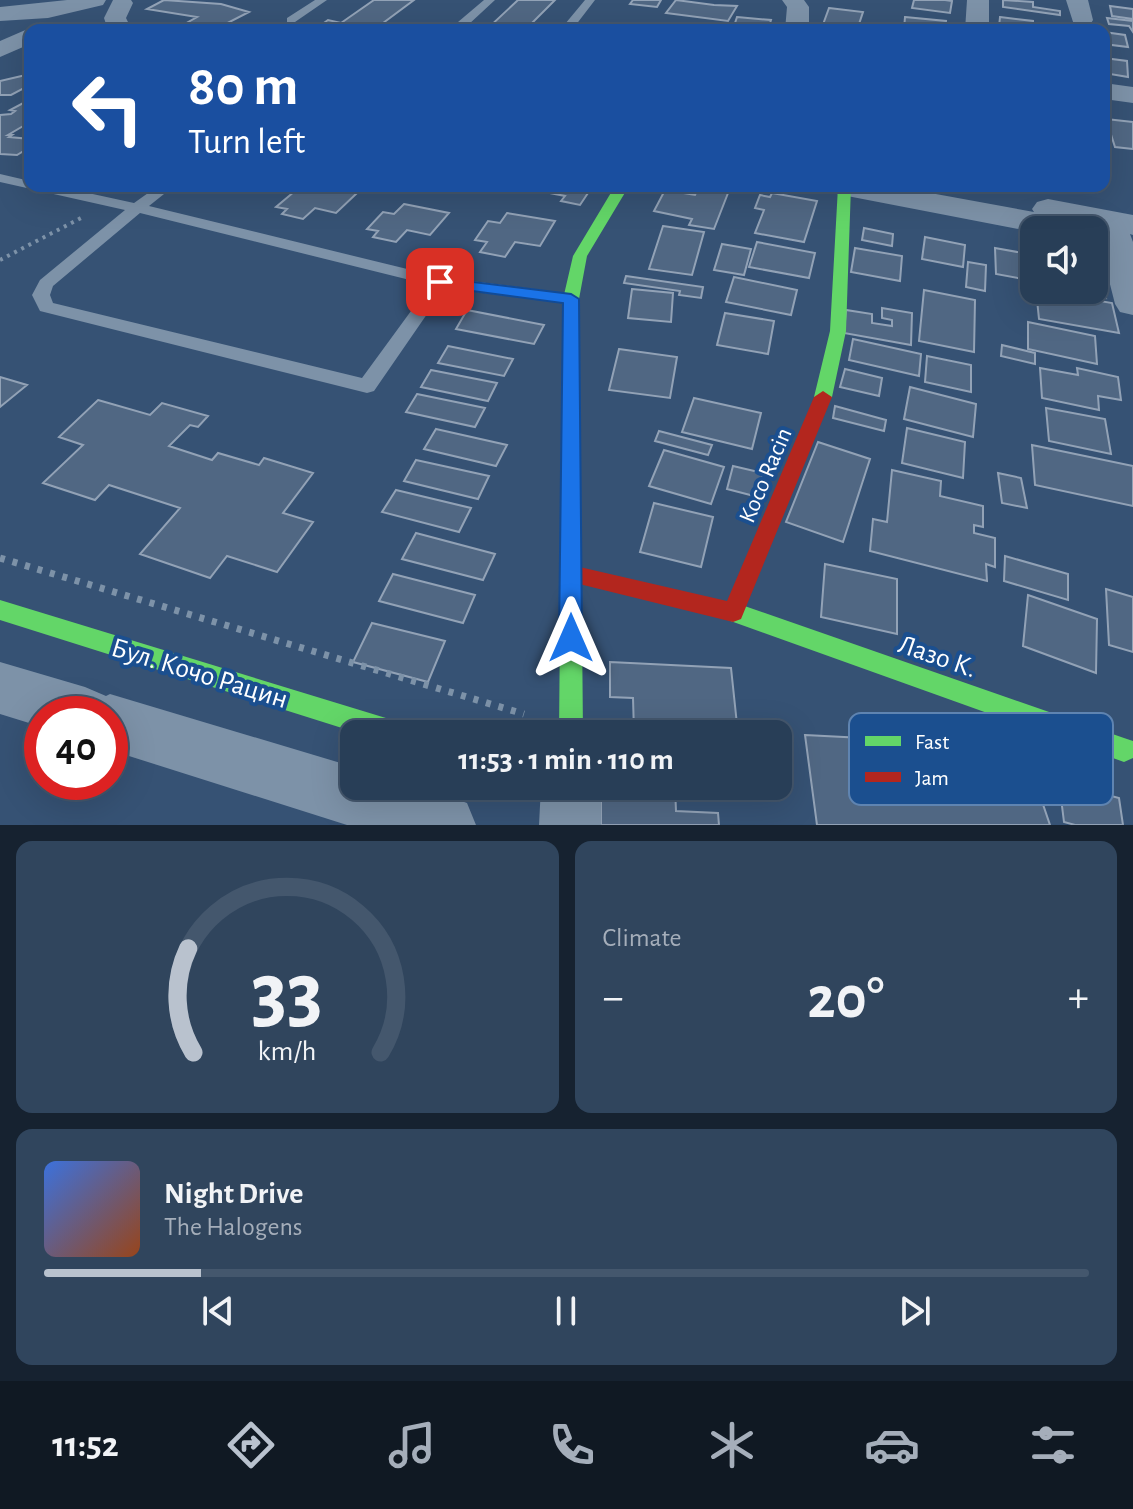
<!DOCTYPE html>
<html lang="en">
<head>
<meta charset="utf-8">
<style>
  :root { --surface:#283e57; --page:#30455d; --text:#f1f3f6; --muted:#a5aeba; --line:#44576d; --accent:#b9c2ce }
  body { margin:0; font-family:"Alegreya Sans",sans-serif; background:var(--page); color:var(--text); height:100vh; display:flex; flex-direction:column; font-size:30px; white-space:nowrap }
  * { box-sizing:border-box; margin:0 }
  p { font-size:26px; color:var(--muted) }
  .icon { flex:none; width:44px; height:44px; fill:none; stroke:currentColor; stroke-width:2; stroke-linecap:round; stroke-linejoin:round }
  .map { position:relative; height:825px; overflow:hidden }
  .panel { display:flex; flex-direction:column; gap:16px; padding:16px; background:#162230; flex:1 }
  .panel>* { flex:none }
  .guide { position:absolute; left:24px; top:24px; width:1086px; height:168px; border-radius:16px; box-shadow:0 8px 32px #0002,0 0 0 2px var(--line); background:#1a4fa0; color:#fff; overflow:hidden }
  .controls { position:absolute; left:1020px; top:216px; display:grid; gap:16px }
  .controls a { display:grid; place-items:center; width:88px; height:88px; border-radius:16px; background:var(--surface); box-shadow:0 8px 32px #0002,0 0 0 2px var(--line); font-size:40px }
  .speed { position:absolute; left:24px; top:696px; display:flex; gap:16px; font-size:40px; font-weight:700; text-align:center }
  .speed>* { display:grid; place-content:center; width:104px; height:104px; border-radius:50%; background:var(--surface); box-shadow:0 8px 32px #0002,0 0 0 2px var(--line); line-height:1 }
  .speed .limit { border:12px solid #d22; background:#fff; color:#111 }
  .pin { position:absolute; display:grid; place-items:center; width:68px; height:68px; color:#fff; margin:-34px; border-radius:16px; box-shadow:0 4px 12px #0006 }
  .me { position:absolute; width:88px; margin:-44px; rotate:0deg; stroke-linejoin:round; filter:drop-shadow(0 0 6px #0008) }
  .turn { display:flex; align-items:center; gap:28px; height:168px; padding:0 32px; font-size:36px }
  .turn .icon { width:104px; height:104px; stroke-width:2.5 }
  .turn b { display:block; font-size:56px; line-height:68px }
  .big { font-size:60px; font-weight:700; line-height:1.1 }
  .panel .tile { flex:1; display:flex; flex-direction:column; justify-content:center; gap:12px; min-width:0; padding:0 28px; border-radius:16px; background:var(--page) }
  .panel .dial { align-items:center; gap:0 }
  .dial svg { height:208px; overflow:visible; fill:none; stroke:var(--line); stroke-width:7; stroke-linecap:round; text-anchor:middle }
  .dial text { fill:var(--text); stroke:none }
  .song { display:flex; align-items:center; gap:24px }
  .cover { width:96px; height:96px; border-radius:12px; background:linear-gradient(135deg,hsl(220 70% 55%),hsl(20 70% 35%)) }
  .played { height:8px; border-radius:4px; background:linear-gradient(90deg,var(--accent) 15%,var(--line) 15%) }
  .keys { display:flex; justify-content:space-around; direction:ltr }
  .heat { display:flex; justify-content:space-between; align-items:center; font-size:44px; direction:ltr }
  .panel .tiles { flex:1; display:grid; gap:16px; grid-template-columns:1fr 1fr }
  .tile:last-child { grid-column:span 2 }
  .trip { position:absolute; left:340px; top:720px; width:452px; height:80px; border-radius:16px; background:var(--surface); box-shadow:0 8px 32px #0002,0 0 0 2px var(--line); font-weight:700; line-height:80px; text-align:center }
  .tab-bar { display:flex; height:128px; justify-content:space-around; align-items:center; background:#101923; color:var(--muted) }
  .tab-bar .icon { width:56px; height:56px }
  .tab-bar .selected { color:var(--accent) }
  .tab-bar b { font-size:36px; color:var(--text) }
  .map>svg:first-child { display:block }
  .building { fill:#506783; stroke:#92a2b6; stroke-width:2 }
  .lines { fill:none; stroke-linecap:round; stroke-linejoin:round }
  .path-far1 { stroke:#7d92a8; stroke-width:4; stroke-dasharray:3 5; stroke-linecap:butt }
  .path { stroke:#7d92a8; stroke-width:7; stroke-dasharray:5 8; stroke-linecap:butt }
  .lane { fill:#7d92a8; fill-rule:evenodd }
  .street { fill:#7d92a8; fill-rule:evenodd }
  .fast { fill:#63d668; fill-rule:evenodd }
  .jam { fill:#b3261e; fill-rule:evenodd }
  .route { fill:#1a73e8; stroke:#114b97; stroke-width:2 }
  .labels { text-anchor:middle; stroke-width:8; stroke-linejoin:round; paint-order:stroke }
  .street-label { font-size:24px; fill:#fff; stroke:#1b4f8f }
  .near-street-label { font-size:28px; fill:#fff; stroke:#1b4f8f }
  .key { fill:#1b4f8f; stroke:#5f84b1; stroke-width:2 }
  .key-label { font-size:22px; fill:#fff }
</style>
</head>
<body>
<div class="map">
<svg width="1133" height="825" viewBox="0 0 1133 825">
  <rect width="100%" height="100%" fill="#365274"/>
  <path class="building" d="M 164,0 L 221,4 L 249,12 L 214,30 L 183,25 L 197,17 L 147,9 Z
    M 374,0 L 414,0 L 375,29 L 360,26 L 355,30 L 314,30 L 328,20 L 341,23 Z
    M 518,0 L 555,0 L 525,30 L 486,30 Z
    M 633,0 L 661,0 L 657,7 L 630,4 Z
    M 676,0 L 714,5 L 737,6 L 728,21 L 666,13 Z
    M 914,0 L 945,0 L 952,1 L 950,13 L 912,8 Z
    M 1003,0 L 1033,2 L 1033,7 L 1060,11 L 1060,15 L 1003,7 Z
    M 1110,6 L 1133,9 L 1133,19 L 1112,16 Z
    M 829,8 L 863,12 L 857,30 L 821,30 Z
    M 737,17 L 771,20 L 768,30 L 733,29 Z
    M 905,17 L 946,21 L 945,30 L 904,29 Z
    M 1000,17 L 1033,21 L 1033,30 L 999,27 Z
    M 1107,18 L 1133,21 L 1133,32 L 1129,26 L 1109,24 Z
    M 1039,23 L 1077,28 L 1077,30 L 1038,30 Z
    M 1104,32 L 1125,35 L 1128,47 L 1104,44 Z
    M 1104,58 L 1127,61 L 1128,77 L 1104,73 Z
    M 30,74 L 30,85 L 11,95 L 0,95 L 0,81 Z
    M 27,101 L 30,101 L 30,122 L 8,135 L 12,135 L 9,137 L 30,139 L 30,147 L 17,155 L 0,154 L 0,115 L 11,114 L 15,111 L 10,110 Z
    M 1106,119 L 1133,122 L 1133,149 L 1115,147 Z
    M 313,186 L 326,186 L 357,193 L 336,213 L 315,208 L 303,219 L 282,214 L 287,209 L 276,207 L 295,191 L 305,193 Z
    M 544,186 L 586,186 L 592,187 L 580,205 L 561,201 L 565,196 L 540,191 Z
    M 699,186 L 730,188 L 714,229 L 689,225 L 692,219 L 654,211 L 665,190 L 695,195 Z
    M 772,193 L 817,201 L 804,242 L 755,233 L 764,210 L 755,208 L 760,195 L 770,197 Z
    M 404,204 L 449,213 L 430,235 L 407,230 L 396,242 L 373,237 L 378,231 L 367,229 L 383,212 L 394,214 Z
    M 507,213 L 555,221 L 540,246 L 515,242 L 505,257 L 480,252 L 487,242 L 475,240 L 488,221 L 500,223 Z
    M 663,226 L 704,232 L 692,275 L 649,269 Z
    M 864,228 L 893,234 L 892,246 L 862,240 Z
    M 925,237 L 965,245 L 963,267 L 922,259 Z
    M 757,242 L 815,253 L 809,278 L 749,267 Z
    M 722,244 L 751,249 L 744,275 L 714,270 Z
    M 855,248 L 902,256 L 900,281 L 851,272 Z
    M 995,248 L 1034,255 L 1034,281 L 996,274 Z
    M 1094,252 L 1100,253 L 1106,298 L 1065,290 L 1094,290 Z
    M 968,262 L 986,265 L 985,291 L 966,287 Z
    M 626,276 L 703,287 L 701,298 L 679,295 L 680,291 L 624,283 Z
    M 734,277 L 797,290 L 791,315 L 726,302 Z
    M 632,289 L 673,293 L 671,322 L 628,318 Z
    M 924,290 L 975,300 L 974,352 L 919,341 Z
    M 1036,290 L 1112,303 L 1119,333 L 1039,319 Z
    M 882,308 L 912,313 L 911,345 L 844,333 L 846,310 L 872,314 L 872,323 L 892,326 L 892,320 L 882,318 Z
    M 467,310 L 544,325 L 534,344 L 456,329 Z
    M 725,313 L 774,321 L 768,354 L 717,345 Z
    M 1028,322 L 1095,336 L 1097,364 L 1028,349 Z
    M 853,339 L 921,354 L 919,376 L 849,360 Z
    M 1002,345 L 1035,353 L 1035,364 L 1001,356 Z
    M 448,346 L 513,359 L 504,376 L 438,363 Z
    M 619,349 L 677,357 L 670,398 L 609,390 Z
    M 927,356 L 971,365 L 971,392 L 925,382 Z
    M 1040,368 L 1078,375 L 1077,368 L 1118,377 L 1121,400 L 1098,396 L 1099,410 L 1042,398 Z
    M 845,369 L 882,378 L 879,396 L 840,387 Z
    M 431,370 L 497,383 L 488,401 L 421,387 Z
    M 0,377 L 27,385 L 0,407 Z
    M 910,387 L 976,404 L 973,437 L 904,419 Z
    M 417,394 L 485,408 L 475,427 L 406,412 Z
    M 694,398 L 761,413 L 752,449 L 682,432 Z
    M 98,400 L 150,415 L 162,403 L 208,416 L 198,427 L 190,425 L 169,446 L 212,460 L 218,453 L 259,465 L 264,458 L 313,473 L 283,513 L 313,522 L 277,572 L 227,556 L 210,578 L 140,554 L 180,508 L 109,485 L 95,500 L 43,483 L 83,445 L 59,437 Z
    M 835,406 L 886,420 L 884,431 L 833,418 Z
    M 1046,408 L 1105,419 L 1111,454 L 1049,441 Z
    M 907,428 L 965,442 L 963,478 L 902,463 Z
    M 436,429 L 507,445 L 496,466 L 424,449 Z
    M 659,431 L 712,445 L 708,455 L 655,441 Z
    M 818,442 L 870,459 L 843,542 L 786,522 Z
    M 1032,445 L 1133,466 L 1133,506 L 1035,485 Z
    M 664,450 L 724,467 L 711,504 L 649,486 Z
    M 416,460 L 489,476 L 478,499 L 404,481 Z
    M 733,466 L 763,473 L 758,497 L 727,489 Z
    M 892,470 L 941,481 L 940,496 L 983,506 L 983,527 L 974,525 L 974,533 L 995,538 L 995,567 L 986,564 L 987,581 L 870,551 L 873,519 L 887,522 Z
    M 998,473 L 1021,478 L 1027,508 L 1002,503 Z
    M 396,490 L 471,508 L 459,532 L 382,512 Z
    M 654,503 L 713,517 L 701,567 L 640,552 Z
    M 416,533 L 495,554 L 483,580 L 402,559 Z
    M 1005,556 L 1068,574 L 1068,600 L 1004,581 Z
    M 825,564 L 897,579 L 897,634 L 821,617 Z
    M 393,574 L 475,595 L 463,623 L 379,601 Z
    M 1106,589 L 1133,597 L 1133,652 L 1109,645 Z
    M 1028,595 L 1097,619 L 1096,673 L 1023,646 Z
    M 372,623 L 445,641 L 428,682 L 353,662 Z
    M 610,662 L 731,668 L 738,734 L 634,732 L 633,698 L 610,697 Z
    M 805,735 L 863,738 L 868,764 L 1032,772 L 1050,825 L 817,825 Z
    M 1059,782 L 1119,798 L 1123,825 L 1075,825 L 1064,822 Z
    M 601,786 L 675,786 L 676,811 L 718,813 L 719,825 L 601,825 Z"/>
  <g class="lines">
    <path class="path-far1" d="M 0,260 L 81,218"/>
    <path class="path" d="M 0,558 L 524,714"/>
    <path class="lane" d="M 315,0 L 327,0 L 295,22 L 287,22 L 287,18 Z
      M 484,0 L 495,0 L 468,25 L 471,30 L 459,30 L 458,22 Z
      M 585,0 L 595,0 L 572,30 L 560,30 Z
      M 0,174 L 30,181 L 30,186 L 56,186 L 134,203 L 158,186 L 174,186 L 149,206 L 440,277 L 571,294 L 580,299 L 571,304 L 445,288 L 374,391 L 367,393 L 40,311 L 32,295 L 40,280 L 125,210 L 0,182 ZM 140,213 L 430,285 L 362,378 L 53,303 L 50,295 L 53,286 Z"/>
    <path class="street" d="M 67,0 L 106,0 L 103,5 L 48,18 L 0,21 L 0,7 Z
      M 113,0 L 131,0 L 133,3 L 126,18 L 132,30 L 108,30 L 104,18 Z
      M 782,0 L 804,0 L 809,7 L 809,30 L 785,30 L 787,7 Z
      M 967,0 L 989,0 L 989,30 L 965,30 Z
      M 1066,0 L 1088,0 L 1093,20 L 1090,25 L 1074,25 Z
      M 30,28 L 38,30 L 30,30 L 30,44 L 0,57 L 0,41 Z
      M 1104,83 L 1133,87 L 1133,103 L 1104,99 Z
      M 827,186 L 892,186 L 1034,212 L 1032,209 L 1037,202 L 1048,199 L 1133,215 L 1133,235 L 1130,234 L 1133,242 L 1133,315 L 1120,312 L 1115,304 L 1098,237 L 1105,229 L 1091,227 L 1094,230 L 1034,232 L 842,195 L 831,193 Z
      M 0,662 L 85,687 L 106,696 L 110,694 L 354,767 L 354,786 L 419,786 L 467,803 L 476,825 L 347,825 L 110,750 L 110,714 L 42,714 L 42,727 L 0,714 Z
      M 541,786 L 601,786 L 601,825 L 539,825 Z"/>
    <path class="fast" d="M 615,186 L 629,186 L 587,256 L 579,299 L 583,734 L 559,734 L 563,299 L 573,256 Z
      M 851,186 L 846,331 L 832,397 L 823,403 L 814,397 L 830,331 L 838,187 Z
      M 0,600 L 399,722 L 408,725 L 411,734 L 361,734 L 0,620 Z
      M 733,602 L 1124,738 L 1133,741 L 1133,758 L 1124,762 L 725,619 L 722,612 L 725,605 Z"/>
    <path class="jam" d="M 823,391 L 832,397 L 741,619 L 733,622 L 563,580 L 560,574 L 563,568 L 571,565 L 727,601 L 814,397 Z"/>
  </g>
  <path class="route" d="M 440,278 L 571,294 L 579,299 L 582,638 L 579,645 L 571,648 L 563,645 L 559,638 L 563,303 L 435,286 L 435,279 Z"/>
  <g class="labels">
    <g class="street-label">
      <text transform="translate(765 475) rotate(-67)" y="8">Koco Racin</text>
    </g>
    <g class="near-street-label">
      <text transform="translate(938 655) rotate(19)" y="10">Лазо К.</text>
      <text transform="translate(200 672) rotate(17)" y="10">Бул. Кочо Рацин</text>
    </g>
  </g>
  <rect x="849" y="713" width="264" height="92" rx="12" class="key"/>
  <rect x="865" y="736" width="36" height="10" fill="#63d668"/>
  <rect x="865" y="772" width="36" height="10" fill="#b3261e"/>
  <g class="key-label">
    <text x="915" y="749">Fast</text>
    <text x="915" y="785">Jam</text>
  </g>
</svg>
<div class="controls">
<a><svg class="icon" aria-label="sound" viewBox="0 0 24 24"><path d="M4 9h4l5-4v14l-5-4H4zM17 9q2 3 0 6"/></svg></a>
</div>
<div class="speed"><div class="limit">40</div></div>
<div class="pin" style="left:440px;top:282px;background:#d93025"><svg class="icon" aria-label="arrive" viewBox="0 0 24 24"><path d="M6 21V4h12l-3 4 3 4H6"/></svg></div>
<svg class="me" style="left:571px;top:638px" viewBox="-20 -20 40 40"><path d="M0-17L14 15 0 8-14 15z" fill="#1a73e8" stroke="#fff" stroke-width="4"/></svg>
<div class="trip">11:53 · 1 min · 110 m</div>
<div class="guide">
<div class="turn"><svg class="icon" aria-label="left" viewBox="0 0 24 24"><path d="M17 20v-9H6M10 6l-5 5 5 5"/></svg><div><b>80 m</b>Turn left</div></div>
</div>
</div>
<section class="panel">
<div class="tiles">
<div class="tile dial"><svg viewBox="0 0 100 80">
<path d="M14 69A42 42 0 1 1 86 69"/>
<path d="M14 69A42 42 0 0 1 12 29" stroke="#b9c2ce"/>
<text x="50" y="56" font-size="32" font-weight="700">33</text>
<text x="50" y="72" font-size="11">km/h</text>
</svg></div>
<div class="tile"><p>Climate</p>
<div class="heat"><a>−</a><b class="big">20°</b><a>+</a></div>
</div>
<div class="tile">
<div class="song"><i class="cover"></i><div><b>Night Drive</b><p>The Halogens</p></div></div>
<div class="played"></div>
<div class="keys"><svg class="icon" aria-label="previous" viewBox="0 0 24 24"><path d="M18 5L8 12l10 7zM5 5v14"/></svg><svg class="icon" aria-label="pause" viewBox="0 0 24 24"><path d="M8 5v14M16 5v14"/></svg><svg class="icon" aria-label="next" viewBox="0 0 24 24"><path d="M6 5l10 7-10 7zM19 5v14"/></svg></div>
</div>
</div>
</section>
<nav class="tab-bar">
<b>11:52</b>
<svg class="icon selected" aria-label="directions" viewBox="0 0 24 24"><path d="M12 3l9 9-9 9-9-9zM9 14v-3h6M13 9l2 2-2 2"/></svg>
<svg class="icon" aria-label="music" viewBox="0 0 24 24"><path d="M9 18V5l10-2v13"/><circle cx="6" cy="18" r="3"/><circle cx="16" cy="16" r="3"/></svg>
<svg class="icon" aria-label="phone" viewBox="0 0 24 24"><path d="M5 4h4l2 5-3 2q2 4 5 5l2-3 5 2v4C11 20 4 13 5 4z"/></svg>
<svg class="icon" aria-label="climate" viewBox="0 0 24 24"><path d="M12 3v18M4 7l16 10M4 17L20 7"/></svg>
<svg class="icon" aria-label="car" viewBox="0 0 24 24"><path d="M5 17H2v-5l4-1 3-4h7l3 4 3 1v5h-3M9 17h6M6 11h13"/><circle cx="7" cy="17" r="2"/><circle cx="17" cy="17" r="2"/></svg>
<svg class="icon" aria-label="filters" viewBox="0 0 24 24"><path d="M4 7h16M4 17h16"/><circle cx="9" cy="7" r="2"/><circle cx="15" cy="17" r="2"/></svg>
</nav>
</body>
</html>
